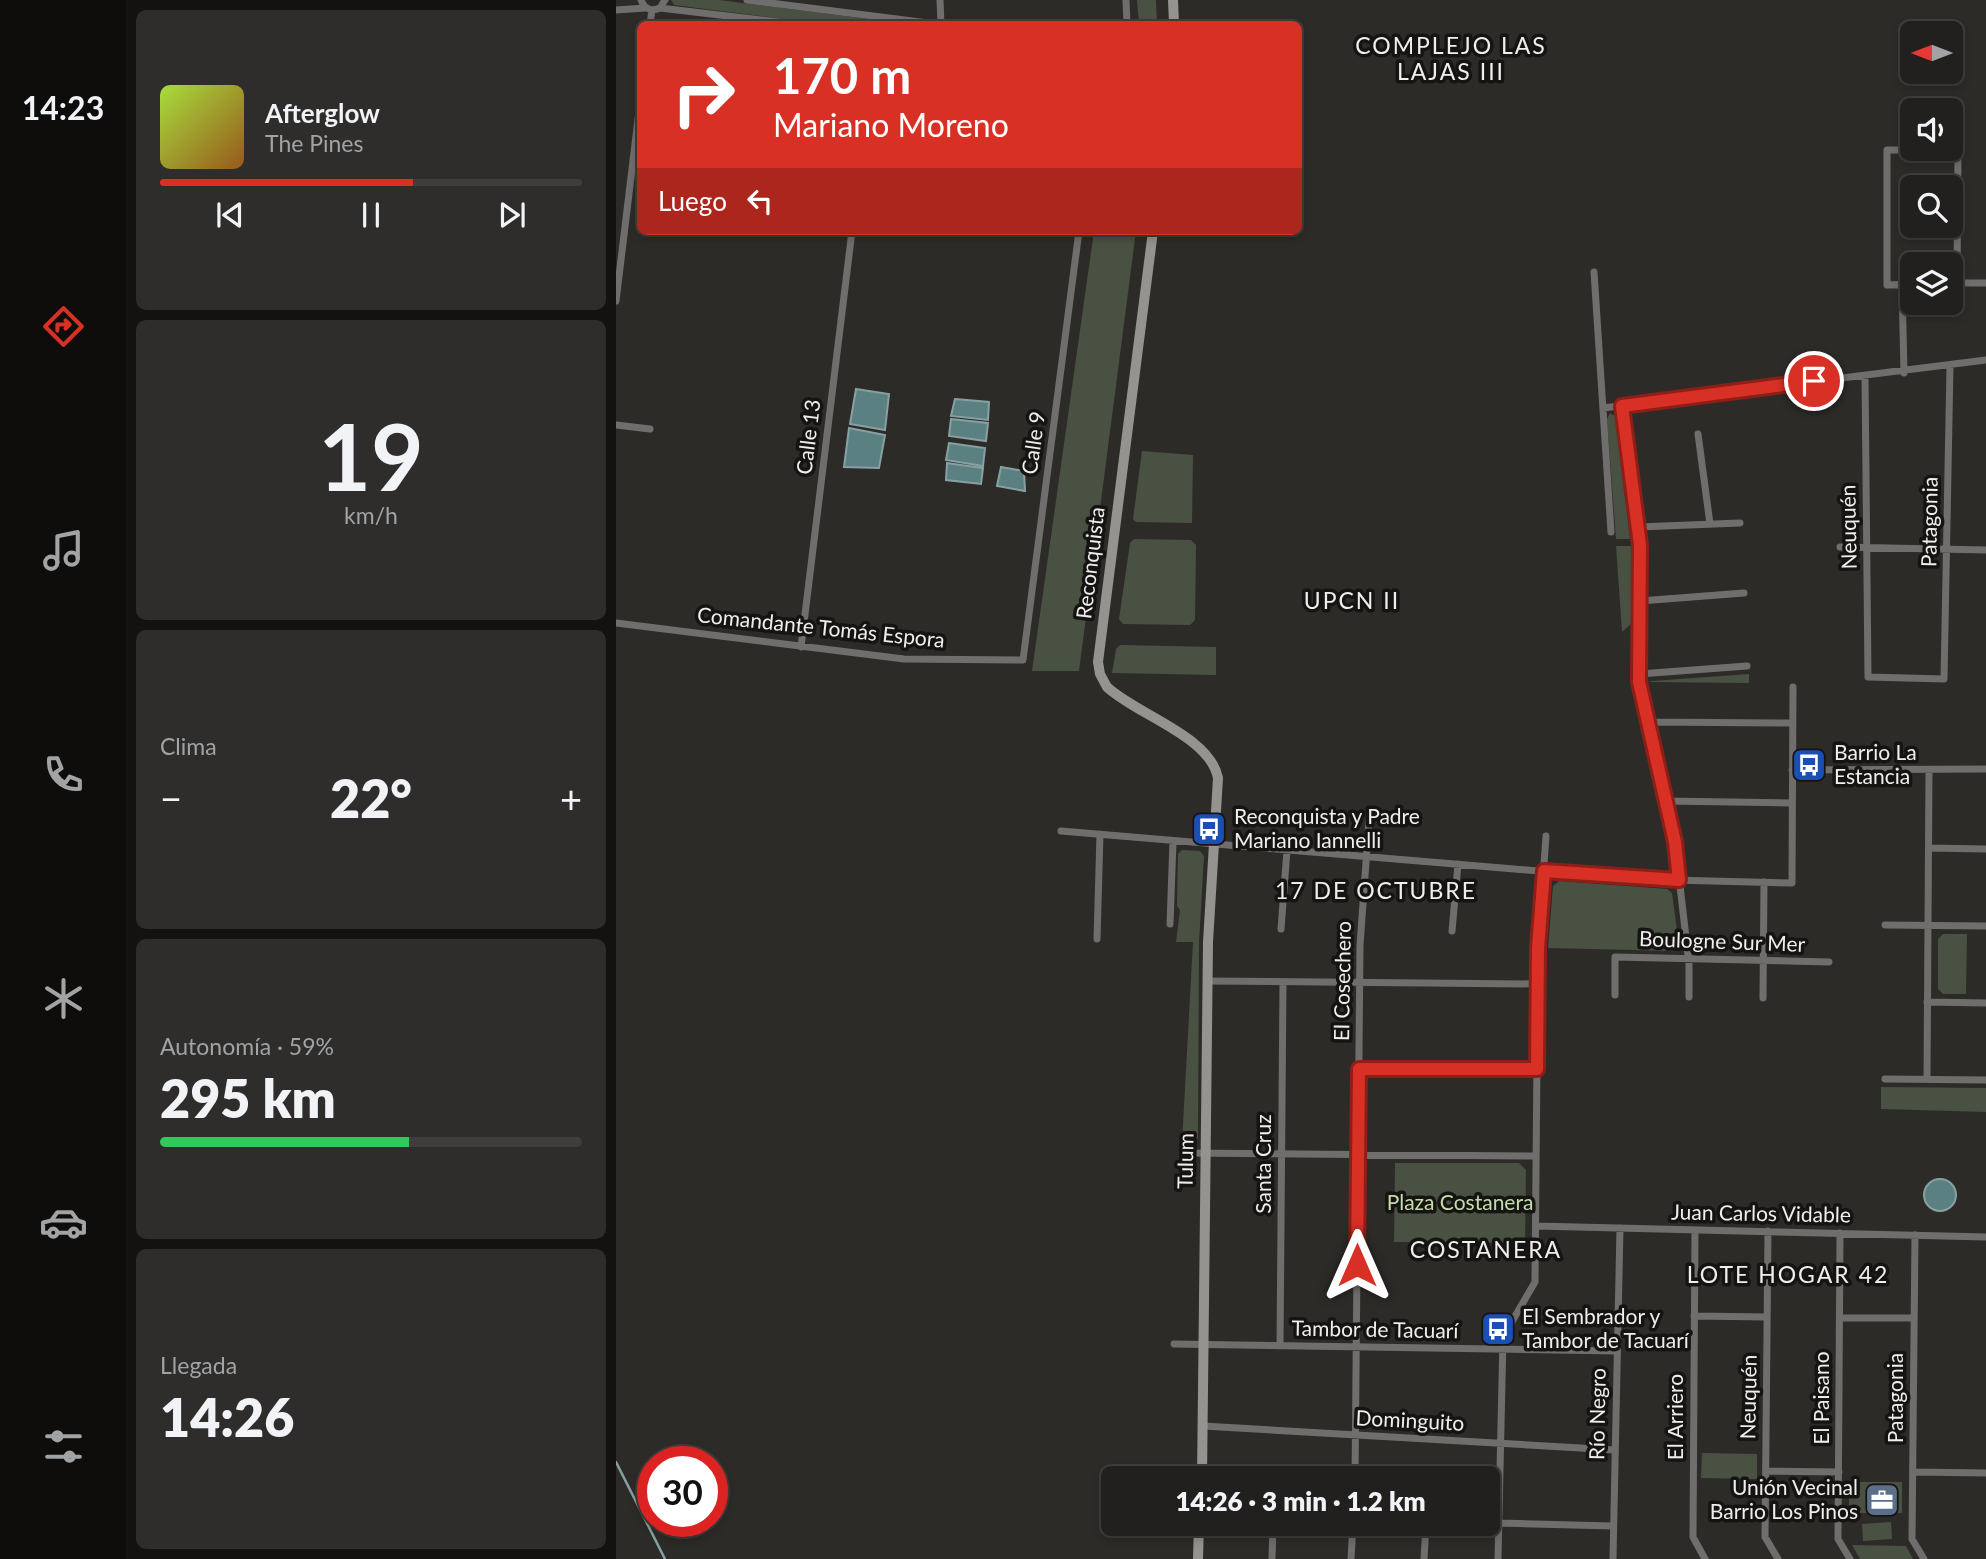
<!DOCTYPE html>
<html lang="es">
<head>
<meta charset="utf-8">
<style>
  :root { --surface:#22201e; --page:#2e2d2b; --text:#f1f3f6; --muted:#a2a3a4; --line:#3f3e3c; --accent:#d93025 }
  body { margin:0; font-family:Lato,sans-serif; background:var(--page); color:var(--text); height:100vh; display:flex; flex-direction:column; font-size:26px; white-space:nowrap }
  * { box-sizing:border-box; margin:0 }
  p { font-size:23px; color:var(--muted) }
  .icon { flex:none; width:38px; height:38px; fill:none; stroke:currentColor; stroke-width:2; stroke-linecap:round; stroke-linejoin:round }
  .map { position:relative; flex:1; overflow:hidden }
  .drawer { display:flex; flex-direction:column; gap:10px; padding:10px; background:#131210; width:490px }
  .drawer>* { flex:none }
  .top-card { position:absolute; left:21px; top:21px; width:665px; height:214px; border-radius:10px; box-shadow:0 4px 10px #0003,0 0 0 2px var(--line); background:#d93025; color:#fff; overflow:hidden }
  .needle { width:46px; rotate:270deg }
  .tools { position:absolute; left:1284px; top:21px; display:grid; gap:14px }
  .tools a { display:grid; place-items:center; width:63px; height:63px; border-radius:10px; background:var(--surface); box-shadow:0 4px 10px #0003,0 0 0 2px var(--line); font-size:35px }
  .speed { position:absolute; left:21px; top:1446px; display:flex; gap:14px; font-size:35px; font-weight:700; text-align:center }
  .speed>* { display:grid; place-content:center; width:91px; height:91px; border-radius:50%; background:var(--surface); box-shadow:0 4px 10px #0003,0 0 0 2px var(--line); line-height:1 }
  .speed .limit { border:10px solid #d22; background:#fff; color:#111 }
  .pin { position:absolute; display:grid; place-items:center; width:60px; height:60px; color:#fff; margin:-30px; border:4px solid #fff; border-radius:50%; box-shadow:0 2px 7px #0007 }
  .me { position:absolute; width:77px; margin:-38px; rotate:0deg; stroke-linejoin:round; filter:drop-shadow(0 0 5px #0008) }
  .turn { display:flex; align-items:center; gap:24px; height:147px; padding:0 21px; font-size:32px }
  .turn .icon { width:91px; height:91px; stroke-width:2.5 }
  .turn b { display:block; font-size:49px; line-height:60px }
  .then { display:flex; align-items:center; height:66px; padding:0 21px; background:#0003; gap:14px; font-size:26px }
  .big { font-size:52px; font-weight:800; line-height:1.1 }
  .drawer .widget { flex:1; display:flex; flex-direction:column; justify-content:center; gap:10px; min-width:0; padding:0 24px; border-radius:10px; background:var(--page) }
  .drawer .dial { align-items:center; gap:0 }
  .dial b { font-size:91px; line-height:1 }
  .song { display:flex; align-items:center; gap:21px }
  .cover { width:84px; height:84px; border-radius:10px; background:linear-gradient(135deg,hsl(80 70% 55%),hsl(30 70% 35%)) }
  .played { height:7px; border-radius:4px; background:linear-gradient(90deg,var(--accent) 60%,var(--line) 60%) }
  .keys { display:flex; justify-content:space-around; direction:ltr }
  .heat { display:flex; justify-content:space-between; align-items:center; font-size:38px; direction:ltr }
  .charge { height:10px; border-radius:5px; background:linear-gradient(90deg,#34c759 59%,var(--line) 0) }
  .trip { position:absolute; left:485px; top:1466px; width:399px; height:70px; border-radius:10px; background:var(--surface); box-shadow:0 4px 10px #0003,0 0 0 2px var(--line); font-weight:800; line-height:70px; text-align:center }
  main { display:flex; flex:1; min-height:0 }
  .dock { display:flex; flex-direction:column; width:126px; justify-content:space-around; align-items:center; background:#0e0d0c; color:var(--muted) }
  .dock .icon { width:49px; height:49px }
  .dock .selected { color:var(--accent) }
  .dock b { font-size:32px; color:var(--text) }
  .map>svg:first-child { display:block }
  .green { fill:#495142 }
  .water { fill:#5a8082; stroke:#87a1a2; stroke-width:2 }
  .lines { fill:none; stroke-linecap:round; stroke-linejoin:round }
  .stream { stroke:#87a1a2; stroke-width:2.5 }
  .street { stroke:#6f6e6c; stroke-width:7 }
  .secondary { stroke:#949390; stroke-width:10 }
  .route-casing { stroke:#8d1f18; stroke-width:18 }
  .route { stroke:#d93025; stroke-width:12 }
  .labels { text-anchor:middle; stroke-width:7; stroke-linejoin:round; paint-order:stroke }
  .street-label { font-size:21px; fill:#f0eeec; stroke:#151412 }
  .poi-label { font-size:21px; fill:#f0eeec; stroke:#151412; text-anchor:start }
  .park-label { font-size:21px; fill:#c4ddaa; stroke:#151412 }
  .neighbourhood-label { font-size:23px; letter-spacing:2px; fill:#f0eeec; stroke:#151412 }
</style>
</head>
<body>
<main>
<nav class="dock">
<b>14:23</b>
<svg class="icon selected" aria-label="directions" viewBox="0 0 24 24"><path d="M12 3l9 9-9 9-9-9zM9 14v-3h6M13 9l2 2-2 2"/></svg>
<svg class="icon" aria-label="music" viewBox="0 0 24 24"><path d="M9 18V5l10-2v13"/><circle cx="6" cy="18" r="3"/><circle cx="16" cy="16" r="3"/></svg>
<svg class="icon" aria-label="phone" viewBox="0 0 24 24"><path d="M5 4h4l2 5-3 2q2 4 5 5l2-3 5 2v4C11 20 4 13 5 4z"/></svg>
<svg class="icon" aria-label="climate" viewBox="0 0 24 24"><path d="M12 3v18M4 7l16 10M4 17L20 7"/></svg>
<svg class="icon" aria-label="car" viewBox="0 0 24 24"><path d="M5 17H2v-5l4-1 3-4h7l3 4 3 1v5h-3M9 17h6M6 11h13"/><circle cx="7" cy="17" r="2"/><circle cx="17" cy="17" r="2"/></svg>
<svg class="icon" aria-label="filters" viewBox="0 0 24 24"><path d="M4 7h16M4 17h16"/><circle cx="9" cy="7" r="2"/><circle cx="15" cy="17" r="2"/></svg>
</nav>
<section class="drawer">
<div class="widget">
<div class="song"><i class="cover"></i><div><b>Afterglow</b><p>The Pines</p></div></div>
<div class="played"></div>
<div class="keys"><svg class="icon" aria-label="previous" viewBox="0 0 24 24"><path d="M18 5L8 12l10 7zM5 5v14"/></svg><svg class="icon" aria-label="pause" viewBox="0 0 24 24"><path d="M8 5v14M16 5v14"/></svg><svg class="icon" aria-label="next" viewBox="0 0 24 24"><path d="M6 5l10 7-10 7zM19 5v14"/></svg></div>
</div>
<div class="widget dial"><b>19</b><p>km/h</p></div>
<div class="widget"><p>Clima</p>
<div class="heat"><a>−</a><b class="big">22°</b><a>+</a></div>
</div>
<div class="widget"><p>Autonomía · 59%</p><b class="big">295 km</b><div class="charge"></div></div>
<div class="widget"><p>Llegada</p><b class="big">14:26</b></div>
</section>
<div class="map">
<svg width="1370" height="1559" viewBox="0 0 1370 1559">
  <rect width="100%" height="100%" fill="#2d2b28"/>
  <path class="green" d="M 55,0 L 103,0 L 291,24 L 206,24 L 58,5 Z
    M 521,0 L 540,0 L 541,24 L 523,24 Z
    M 478,231 L 520,231 L 463,671 L 416,671 Z
    M 994,413 L 999,416 L 1014,539 L 1000,539 L 991,419 Z
    M 526,451 L 577,455 L 576,523 L 520,522 L 517,519 Z
    M 518,539 L 575,540 L 580,545 L 579,620 L 574,625 L 507,624 L 503,619 L 514,543 Z
    M 1000,546 L 1015,546 L 1015,624 L 1006,632 Z
    M 504,645 L 600,647 L 600,675 L 496,673 L 500,649 Z
    M 1133,674 L 1133,683 L 1032,682 L 1036,681 Z
    M 566,850 L 584,851 L 588,856 L 583,942 L 582,1138 L 576,1143 L 566,1143 L 577,942 L 560,942 L 564,910 L 561,906 L 562,854 Z
    M 943,881 L 1051,889 L 1056,893 L 1063,946 L 1058,951 L 932,948 L 937,886 Z
    M 1327,934 L 1351,934 L 1350,994 L 1327,994 L 1322,989 L 1322,939 Z
    M 1265,1087 L 1370,1088 L 1370,1112 L 1265,1109 Z
    M 779,1163 L 903,1163 L 910,1170 L 909,1243 L 778,1242 Z
    M 1086,1453 L 1141,1454 L 1141,1479 L 1085,1478 Z
    M 1233,1482 L 1286,1482 L 1286,1513 L 1233,1513 Z
    M 1275,1522 L 1276,1539 L 1247,1541 L 1246,1524 Z
    M 1236,1545 L 1290,1546 L 1297,1559 L 1244,1559 Z"/>
  <path class="water" d="M 240,389 L 273,394 L 269,430 L 234,424 Z
    M 339,399 L 373,402 L 372,420 L 335,416 Z
    M 335,419 L 372,423 L 370,441 L 333,436 Z
    M 233,428 L 269,435 L 263,468 L 228,467 Z
    M 333,443 L 369,448 L 367,466 L 330,460 Z
    M 331,463 L 367,468 L 365,484 L 330,480 Z
    M 385,467 L 408,471 L 409,491 L 381,486 Z
    M1308 1195a16 16 0 1 1 32 0a16 16 0 1 1-32 0Z"/>
  <g class="lines">
    <path class="stream" d="M 0,1462 L 49,1559"/>
    <path class="street" d="M 25,0 C 28,9 36,12 44,8 L 49,0
      M 131,0 L 320,24
      M 324,0 L 325,24
      M 510,0 L 511,24
      M 44,8 L 179,24
      M 0,10 L 29,8
      M 34,24 L 36,10
      M 978,272 L 995,532
      M 1335,283 L 1370,283
      M 1297,284 L 1271,285 L 1271,150 L 1342,150 L 1341,283
      M 1286,285 L 1288,373
      M 0,301 L 24,103
      M 1249,376 L 1252,677 L 1328,679 L 1334,366
      M 1006,406 L 1024,545 L 1023,682 L 1059,842 L 1073,964 L 1073,997
      M 987,408 L 1370,360
      M 0,425 L 34,429
      M 1082,434 L 1094,524
      M 1022,527 L 1124,523
      M 1224,547 L 1370,550
      M 1024,601 L 1128,593
      M 0,623 L 288,659 L 407,660 L 463,231
      M 185,647 L 236,231
      M 1023,674 L 1131,666
      M 1032,722 L 1177,723
      M 1176,770 L 1370,769
      M 1050,801 L 1176,803
      M 445,831 L 1017,879 L 1176,883 L 1177,687
      M 1313,848 L 1370,849
      M 554,924 L 557,841
      M 1269,925 L 1370,926
      M 665,929 L 671,850
      M 836,931 L 842,864
      M 481,939 L 484,834
      M 591,981 L 922,984
      M 999,995 L 999,957 L 1213,962
      M 1147,998 L 1148,882
      M 1311,1002 L 1370,1003
      M 743,1069 L 921,1069
      M 1269,1079 L 1370,1080
      M 1311,1079 L 1313,770
      M 568,1153 L 920,1156
      M 920,1226 L 1370,1237
      M 1079,1230 L 1077,1537 L 1089,1559
      M 1152,1231 L 1149,1537 L 1162,1559
      M 1224,1233 L 1222,1539 L 1234,1559
      M 1299,1235 L 1296,1539 L 1308,1559
      M 1078,1316 L 1151,1317
      M 1224,1318 L 1298,1318
      M 558,1344 L 1001,1351
      M 664,1346 L 667,982
      M 587,1426 L 999,1450
      M 1150,1471 L 1223,1472
      M 1297,1472 L 1370,1473
      M 660,1479 L 660,1474
      M 739,1479 L 744,945 L 753,821
      M 883,1523 L 997,1526
      M 656,1559 L 657,1524
      M 735,1559 L 737,1524
      M 808,1559 L 810,1524
      M 882,1559 L 887,1337 L 919,1282 L 922,948 L 930,836
      M 997,1559 L 1004,1228"/>
    <path class="secondary" d="M 557,0 L 558,24
      M 537,231 L 482,662 L 484,674 L 491,687 C 521,715 594,736 602,778 L 592,942 L 586,1479
      M 582,1559 L 583,1524"/>
  </g>
  <g class="lines">
    <g class="route-casing">
      <path id="route" d="M 741,1265 L 743,1069 L 921,1069 L 922,948 L 928,871 L 1063,880 L 1059,842 L 1023,682 L 1024,545 L 1006,406 L 1198,381"/>
    </g>
    <use href="#route" class="route"/>
  </g>
  <defs>
    <g id="bus-square" transform="scale(1.75)"><rect x="-9" y="-9" width="18" height="18" rx="4" fill="#1a4fb4" stroke="#151412"/><path d="M-5-6H5V4H4V6H2V4H-2V6H-4V4H-5ZM-3.5-4V0h7V-4ZM-3.5 1.2v1.5H-2V1.2ZM2 1.2v1.5H3.5V1.2Z" fill="#fff"/></g>
    <g id="office-square" transform="scale(1.75)"><rect x="-9" y="-9" width="18" height="18" rx="4" fill="#5c6f8a" stroke="#151412"/><path d="M-6-3h4V-5.5h4V-3h4V5H-6ZM-1-4.5V-3h2v-1.5ZM-6 0V1H6V0Z" fill="#fff"/></g>
  </defs>
  <g fill-rule="evenodd">
    <use href="#bus-square" x="1193" y="765"/>
    <use href="#bus-square" x="593" y="829"/>
    <use href="#bus-square" x="882" y="1329"/>
    <use href="#office-square" x="1266" y="1500"/>
  </g>
  <g class="labels">
    <g class="street-label">
      <text transform="translate(193 437) rotate(-83)" y="7">Calle 13</text>
      <text transform="translate(418 443) rotate(-82)" y="7">Calle 9</text>
      <text transform="translate(1314 522) rotate(-89)" y="7">Patagonia</text>
      <text transform="translate(1233 527) rotate(-91)" y="7">Neuquén</text>
      <text transform="translate(475 563) rotate(-83)" y="7">Reconquista</text>
      <text transform="translate(205 628) rotate(6)" y="7">Comandante Tomás Espora</text>
      <text transform="translate(1106 942) rotate(2)" y="7">Boulogne Sur Mer</text>
      <text transform="translate(727 981) rotate(-89)" y="7">El Cosechero</text>
      <text transform="translate(570 1161) rotate(-89)" y="7">Tulum</text>
      <text transform="translate(648 1164) rotate(-90)" y="7">Santa Cruz</text>
      <text transform="translate(1145 1214) rotate(1)" y="7">Juan Carlos Vidable</text>
      <text transform="translate(759 1330) rotate(1)" y="7">Tambor de Tacuarí</text>
      <text transform="translate(1133 1397) rotate(-89)" y="7">Neuquén</text>
      <text transform="translate(1206 1398) rotate(-90)" y="7">El Paisano</text>
      <text transform="translate(1280 1398) rotate(-90)" y="7">Patagonia</text>
      <text transform="translate(982 1414) rotate(-89)" y="7">Río Negro</text>
      <text transform="translate(1060 1417) rotate(-90)" y="7">El Arriero</text>
      <text transform="translate(794 1421) rotate(3)" y="7">Dominguito</text>
    </g>
    <g class="poi-label">
      <text x="1218" y="760">Barrio La<tspan x="1218" dy="24">Estancia</tspan></text>
      <text x="618" y="824">Reconquista y Padre<tspan x="618" dy="24">Mariano Iannelli</tspan></text>
      <text x="906" y="1324">El Sembrador y<tspan x="906" dy="24">Tambor de Tacuarí</tspan></text>
      <text x="1242" y="1495" text-anchor="end">Unión Vecinal<tspan x="1242" dy="24">Barrio Los Pinos</tspan></text>
    </g>
    <g class="park-label">
      <text x="844" y="1210">Plaza Costanera</text>
    </g>
    <g class="neighbourhood-label">
      <text x="835" y="54">COMPLEJO LAS<tspan x="835" dy="26">LAJAS III</tspan></text>
      <text x="736" y="609">UPCN II</text>
      <text x="760" y="899">17 DE OCTUBRE</text>
      <text x="870" y="1258">COSTANERA</text>
      <text x="1172" y="1283">LOTE HOGAR 42</text>
    </g>
  </g>
</svg>
<div class="tools">
<a><svg class="needle" viewBox="-14 -14 28 28"><path d="M0-13l5 13h-10z" fill="#e53935"/><path d="M0 13l5-13h-10z" fill="#a2a3a4"/></svg></a>
<a><svg class="icon" aria-label="sound" viewBox="0 0 24 24"><path d="M4 9h4l5-4v14l-5-4H4zM17 9q2 3 0 6"/></svg></a>
<a><svg class="icon" aria-label="search" viewBox="0 0 24 24"><circle cx="10" cy="10" r="6"/><path d="M15 15l6 6"/></svg></a>
<a><svg class="icon" aria-label="layers" viewBox="0 0 24 24"><path d="M12 4l9 5-9 5-9-5zM3 14l9 5 9-5"/></svg></a>
</div>
<div class="speed"><div class="limit">30</div></div>
<div class="pin" style="left:1198px;top:381px;background:#d93025"><svg class="icon" aria-label="arrive" viewBox="0 0 24 24"><path d="M6 21V4h12l-3 4 3 4H6"/></svg></div>
<svg class="me" style="left:741px;top:1265px" viewBox="-20 -20 40 40"><path d="M0-17L14 15 0 8-14 15z" fill="#d93025" stroke="#fff" stroke-width="4"/></svg>
<div class="trip">14:26 · 3 min · 1.2 km</div>
<div class="top-card">
<div class="turn"><svg class="icon" aria-label="right" viewBox="0 0 24 24"><path d="M7 20v-9h11M14 6l5 5-5 5"/></svg><div><b>170 m</b>Mariano Moreno</div></div>
<div class="then">Luego<svg class="icon" aria-label="left" viewBox="0 0 24 24"><path d="M17 20v-9H6M10 6l-5 5 5 5"/></svg></div>
</div>
</div>
</main>
</body>
</html>
